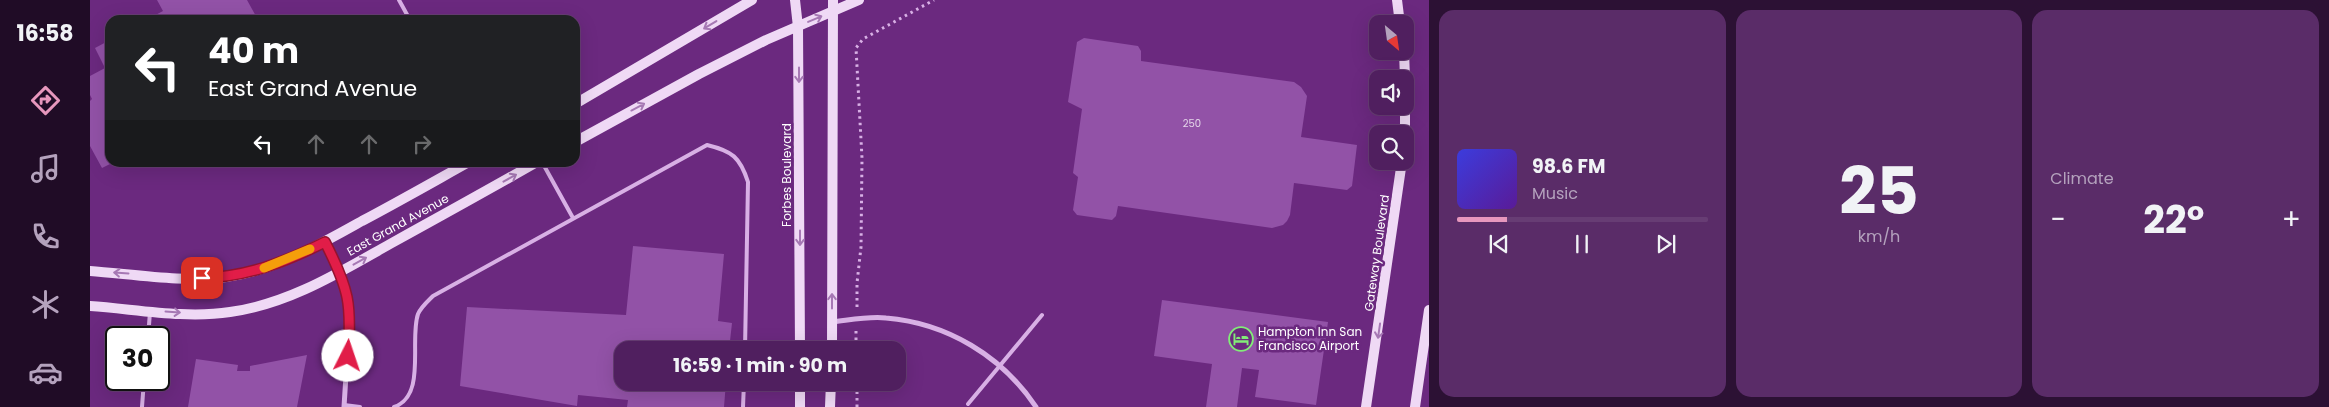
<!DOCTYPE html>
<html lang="en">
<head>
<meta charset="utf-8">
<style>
  :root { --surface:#501f5f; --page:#5a2c68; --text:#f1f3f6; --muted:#b4a2bd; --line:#673d74; --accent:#e797bd }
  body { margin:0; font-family:Poppins,sans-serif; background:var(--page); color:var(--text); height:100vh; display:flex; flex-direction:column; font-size:19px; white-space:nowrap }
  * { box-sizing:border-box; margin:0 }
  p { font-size:16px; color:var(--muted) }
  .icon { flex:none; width:28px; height:28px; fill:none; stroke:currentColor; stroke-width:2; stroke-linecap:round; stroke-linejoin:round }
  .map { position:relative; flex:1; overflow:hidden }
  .panel { display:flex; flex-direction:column; gap:10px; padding:10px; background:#2c1134; width:900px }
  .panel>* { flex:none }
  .hud { position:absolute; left:15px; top:15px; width:475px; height:152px; border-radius:15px; box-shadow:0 5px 20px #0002,0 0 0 1px var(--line); background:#202124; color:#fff; overflow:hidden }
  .needle { width:32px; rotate:151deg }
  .tools { position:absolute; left:1279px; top:15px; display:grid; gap:10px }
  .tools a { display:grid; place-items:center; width:45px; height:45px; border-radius:10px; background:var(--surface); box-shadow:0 5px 20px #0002,0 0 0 1px var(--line); font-size:25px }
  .speed { position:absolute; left:15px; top:326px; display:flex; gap:10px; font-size:25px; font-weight:700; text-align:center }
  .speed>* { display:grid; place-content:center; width:65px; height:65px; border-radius:50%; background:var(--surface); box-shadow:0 5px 20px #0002,0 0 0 1px var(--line); line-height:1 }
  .speed .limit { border:2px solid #111; border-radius:8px; background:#fff; color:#111 }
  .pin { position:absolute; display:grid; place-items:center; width:42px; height:42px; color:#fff; margin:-21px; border-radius:10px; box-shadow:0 2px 8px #0006 }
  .me { position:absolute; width:55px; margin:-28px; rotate:4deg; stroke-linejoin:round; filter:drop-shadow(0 0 4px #0008) }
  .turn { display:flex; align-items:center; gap:18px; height:105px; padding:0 20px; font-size:22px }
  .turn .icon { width:65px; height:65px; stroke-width:2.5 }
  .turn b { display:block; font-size:35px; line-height:42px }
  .lanes { display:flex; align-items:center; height:48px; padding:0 20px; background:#0003; justify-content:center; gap:25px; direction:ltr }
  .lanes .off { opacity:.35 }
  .big { font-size:38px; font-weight:700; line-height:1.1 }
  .panel .widget { flex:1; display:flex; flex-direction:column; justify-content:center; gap:8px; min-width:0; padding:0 18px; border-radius:15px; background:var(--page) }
  .panel .dial { align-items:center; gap:0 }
  .dial b { font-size:65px; line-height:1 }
  .song { display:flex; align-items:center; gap:15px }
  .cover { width:60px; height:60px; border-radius:8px; background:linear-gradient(135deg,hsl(240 70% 55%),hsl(270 70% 35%)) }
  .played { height:5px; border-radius:2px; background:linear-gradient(90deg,var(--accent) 20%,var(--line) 20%) }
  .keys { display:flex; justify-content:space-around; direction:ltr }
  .heat { display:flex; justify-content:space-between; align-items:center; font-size:28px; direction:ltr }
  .panel .tiles { flex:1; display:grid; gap:10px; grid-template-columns:repeat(3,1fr) }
  .trip { position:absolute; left:524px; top:341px; width:292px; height:50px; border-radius:15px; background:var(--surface); box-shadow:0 5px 20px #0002,0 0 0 1px var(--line); font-weight:700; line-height:50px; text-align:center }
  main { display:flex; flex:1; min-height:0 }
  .tab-bar { display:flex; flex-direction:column; width:90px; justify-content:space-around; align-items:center; background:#200c26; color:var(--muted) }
  .tab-bar .icon { width:35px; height:35px }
  .tab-bar .selected { color:var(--accent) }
  .tab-bar b { font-size:22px; color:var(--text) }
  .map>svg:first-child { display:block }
  .building { fill:#9252a7 }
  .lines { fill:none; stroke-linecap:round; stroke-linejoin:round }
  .path { stroke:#d8b0e5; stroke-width:3; stroke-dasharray:2.5 4; stroke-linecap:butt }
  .lane { stroke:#d8b0e5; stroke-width:4 }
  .street { stroke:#d8b0e5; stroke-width:5 }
  .secondary { stroke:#efd9f5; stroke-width:10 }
  .oneway { stroke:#a678b4 }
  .route-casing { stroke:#92132f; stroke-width:12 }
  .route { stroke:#e11d48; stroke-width:9 }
  .slow { stroke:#f59e0b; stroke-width:9 }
  .labels { text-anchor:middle; stroke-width:5; stroke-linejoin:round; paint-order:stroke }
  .number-label { font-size:10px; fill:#e4d4e9 }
  .street-label { font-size:12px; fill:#fff; stroke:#6b297f }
  .poi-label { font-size:12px; fill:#fff; stroke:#6b297f; text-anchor:start }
</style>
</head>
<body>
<main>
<nav class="tab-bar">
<b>16:58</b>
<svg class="icon selected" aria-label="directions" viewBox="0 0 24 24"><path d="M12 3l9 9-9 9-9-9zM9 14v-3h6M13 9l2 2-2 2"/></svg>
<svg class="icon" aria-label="music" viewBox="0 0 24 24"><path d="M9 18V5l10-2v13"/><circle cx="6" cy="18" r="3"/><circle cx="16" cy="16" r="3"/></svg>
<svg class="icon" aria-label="phone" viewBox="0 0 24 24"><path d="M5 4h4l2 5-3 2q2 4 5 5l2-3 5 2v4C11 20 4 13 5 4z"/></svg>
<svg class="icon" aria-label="climate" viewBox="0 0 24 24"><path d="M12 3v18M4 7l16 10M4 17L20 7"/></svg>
<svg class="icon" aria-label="car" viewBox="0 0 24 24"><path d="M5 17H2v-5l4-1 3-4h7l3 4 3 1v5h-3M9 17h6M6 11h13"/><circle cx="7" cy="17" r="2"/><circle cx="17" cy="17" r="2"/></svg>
</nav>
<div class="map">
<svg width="1339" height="407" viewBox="0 0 1339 407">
  <rect width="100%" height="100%" fill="#6b297f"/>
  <path class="building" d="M 67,0 L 157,0 L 168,20 L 56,20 L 73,11 Z
    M 994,38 L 1048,46 L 1051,51 L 1051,61 L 1204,82 L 1211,87 L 1217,96 L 1211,137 L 1267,145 L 1262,186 L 1257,190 L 1204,183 L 1200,215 L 1197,221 L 1193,225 L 1182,228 L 1028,206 L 1026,216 L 1022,220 L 987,215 L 983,210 L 988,177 L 983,173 L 992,109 L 978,102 L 987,42 Z
    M 20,40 L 20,164 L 12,168 L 0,146 L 0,101 L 2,99 L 0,95 L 0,76 L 15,68 L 5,48 Z
    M 543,246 L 634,254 L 628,321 L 642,323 L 639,350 L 532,350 L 532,382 L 636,382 L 634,407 L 537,407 L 538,400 L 488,395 L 487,406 L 370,386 L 377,307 L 536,315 Z
    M 1072,300 L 1238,322 L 1226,405 L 1165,397 L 1169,370 L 1152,368 L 1147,407 L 1116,407 L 1122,364 L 1064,356 Z
    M 217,355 L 207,407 L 98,407 L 106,359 L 148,365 L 147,371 L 160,371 L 160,366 Z"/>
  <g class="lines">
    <path class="path" d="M 767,307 L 767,283 L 771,247 L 772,158 L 766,48 L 773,39 L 844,0
      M 766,331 L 766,350
      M 767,407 L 767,382"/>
    <path class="lane" d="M 309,0 L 320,20
      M 452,162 L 483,218
      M 58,338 L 60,312
      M 878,404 L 952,315
      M 254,405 L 270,407
      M 52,407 L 54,380
      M 304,407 C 337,396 319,340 328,314 C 331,307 338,301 343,296 L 617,145 C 642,151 650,157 658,182 L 655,350
      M 653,407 L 654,382"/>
    <path class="street" d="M 235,242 L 255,284 L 260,312 L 254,407
      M 742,322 C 760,320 779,316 796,318 C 857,323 912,356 946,407"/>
    <path class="secondary" d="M 705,0 L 708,27 L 710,350
      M 1307,0 L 1310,24
      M 1314,51 L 1315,79
      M 485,104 L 662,0
      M 1315,134 L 1315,106
      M 485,142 L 609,74 L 676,40 L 769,0
      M 0,271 C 41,274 96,283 136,277 C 186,270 229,245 272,221 C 308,202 343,182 379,162
      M 0,306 C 45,309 95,319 140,312 C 199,304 250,272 300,244 C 349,217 398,190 447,162
      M 742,350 L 743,0
      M 710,382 L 710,407
      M 740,407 L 741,382
      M 1276,407 L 1312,161
      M 1325,407 L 1339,310"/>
  </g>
  <defs><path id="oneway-shaft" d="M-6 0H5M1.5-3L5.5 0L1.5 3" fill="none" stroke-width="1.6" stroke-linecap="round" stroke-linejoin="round" transform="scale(1.25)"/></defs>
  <g class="oneway">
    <use href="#oneway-shaft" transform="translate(725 19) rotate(-23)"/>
    <use href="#oneway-shaft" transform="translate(620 25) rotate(149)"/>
    <use href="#oneway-shaft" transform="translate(709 75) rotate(90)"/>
    <use href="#oneway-shaft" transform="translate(548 107) rotate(-28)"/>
    <use href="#oneway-shaft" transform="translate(420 178) rotate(-29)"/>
    <use href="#oneway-shaft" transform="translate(710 238) rotate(90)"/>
    <use href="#oneway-shaft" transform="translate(270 261) rotate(-29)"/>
    <use href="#oneway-shaft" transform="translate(31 273) rotate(-176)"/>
    <use href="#oneway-shaft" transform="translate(742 301) rotate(-90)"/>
    <use href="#oneway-shaft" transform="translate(83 312) rotate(4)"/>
    <use href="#oneway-shaft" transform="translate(1289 331) rotate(98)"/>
  </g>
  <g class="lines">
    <g class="route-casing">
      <path id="route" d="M 112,278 C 157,277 195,262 235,242 C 259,289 262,304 258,356"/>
    </g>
    <use href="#route" class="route"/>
    <path class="slow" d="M 174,268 L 220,249"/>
  </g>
  <defs>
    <g id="hotel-ring" transform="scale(1.25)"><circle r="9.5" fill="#6b297f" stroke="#82ec78" stroke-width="1.5"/><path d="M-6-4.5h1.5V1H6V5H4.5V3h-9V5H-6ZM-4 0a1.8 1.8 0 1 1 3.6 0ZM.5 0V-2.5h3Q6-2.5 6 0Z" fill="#82ec78"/></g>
  </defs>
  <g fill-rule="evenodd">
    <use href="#hotel-ring" x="1151" y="339"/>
  </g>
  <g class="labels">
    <g class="number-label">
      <text x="1102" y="127">250</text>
    </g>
    <g class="street-label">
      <text transform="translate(697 175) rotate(-90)" y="4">Forbes Boulevard</text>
      <text transform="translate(308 225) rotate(-29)" y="4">East Grand Avenue</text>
      <text transform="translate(1287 253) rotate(-82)" y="4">Gateway Boulevard</text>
    </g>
    <g class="poi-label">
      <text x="1168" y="336">Hampton Inn San<tspan x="1168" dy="14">Francisco Airport</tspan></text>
    </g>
  </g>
</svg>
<div class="tools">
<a><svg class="needle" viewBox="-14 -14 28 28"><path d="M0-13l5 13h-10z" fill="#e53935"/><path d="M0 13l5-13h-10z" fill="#b4a2bd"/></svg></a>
<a><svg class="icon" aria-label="sound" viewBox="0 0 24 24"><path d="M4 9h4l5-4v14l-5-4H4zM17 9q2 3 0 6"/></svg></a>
<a><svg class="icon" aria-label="search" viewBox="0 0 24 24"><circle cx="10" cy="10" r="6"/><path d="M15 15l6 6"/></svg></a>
</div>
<div class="speed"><div class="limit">30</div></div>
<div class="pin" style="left:112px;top:278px;background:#d93025"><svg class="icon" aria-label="arrive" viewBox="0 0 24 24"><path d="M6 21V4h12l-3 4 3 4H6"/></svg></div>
<svg class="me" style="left:258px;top:356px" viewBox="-20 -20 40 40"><circle r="19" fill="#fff"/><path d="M0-13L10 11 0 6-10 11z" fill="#e11d48"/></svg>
<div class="trip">16:59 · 1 min · 90 m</div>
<div class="hud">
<div class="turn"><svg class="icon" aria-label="left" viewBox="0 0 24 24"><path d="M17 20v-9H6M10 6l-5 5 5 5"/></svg><div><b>40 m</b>East Grand Avenue</div></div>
<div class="lanes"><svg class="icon" aria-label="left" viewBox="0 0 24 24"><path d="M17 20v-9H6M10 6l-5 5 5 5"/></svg><svg class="icon off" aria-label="ahead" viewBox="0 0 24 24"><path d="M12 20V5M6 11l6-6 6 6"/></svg><svg class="icon off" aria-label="ahead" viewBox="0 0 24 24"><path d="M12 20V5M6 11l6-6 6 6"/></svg><svg class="icon off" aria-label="right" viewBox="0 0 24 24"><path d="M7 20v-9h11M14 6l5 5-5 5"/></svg></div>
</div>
</div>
<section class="panel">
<div class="tiles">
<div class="widget">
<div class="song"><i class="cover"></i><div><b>98.6 FM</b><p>Music</p></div></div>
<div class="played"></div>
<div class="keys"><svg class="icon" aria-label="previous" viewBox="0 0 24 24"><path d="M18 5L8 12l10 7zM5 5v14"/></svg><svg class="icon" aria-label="pause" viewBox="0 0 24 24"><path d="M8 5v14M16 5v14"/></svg><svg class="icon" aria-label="next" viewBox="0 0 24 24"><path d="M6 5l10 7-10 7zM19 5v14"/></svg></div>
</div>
<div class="widget dial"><b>25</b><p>km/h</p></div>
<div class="widget"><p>Climate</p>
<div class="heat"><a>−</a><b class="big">22°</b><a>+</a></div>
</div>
</div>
</section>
</main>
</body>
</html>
